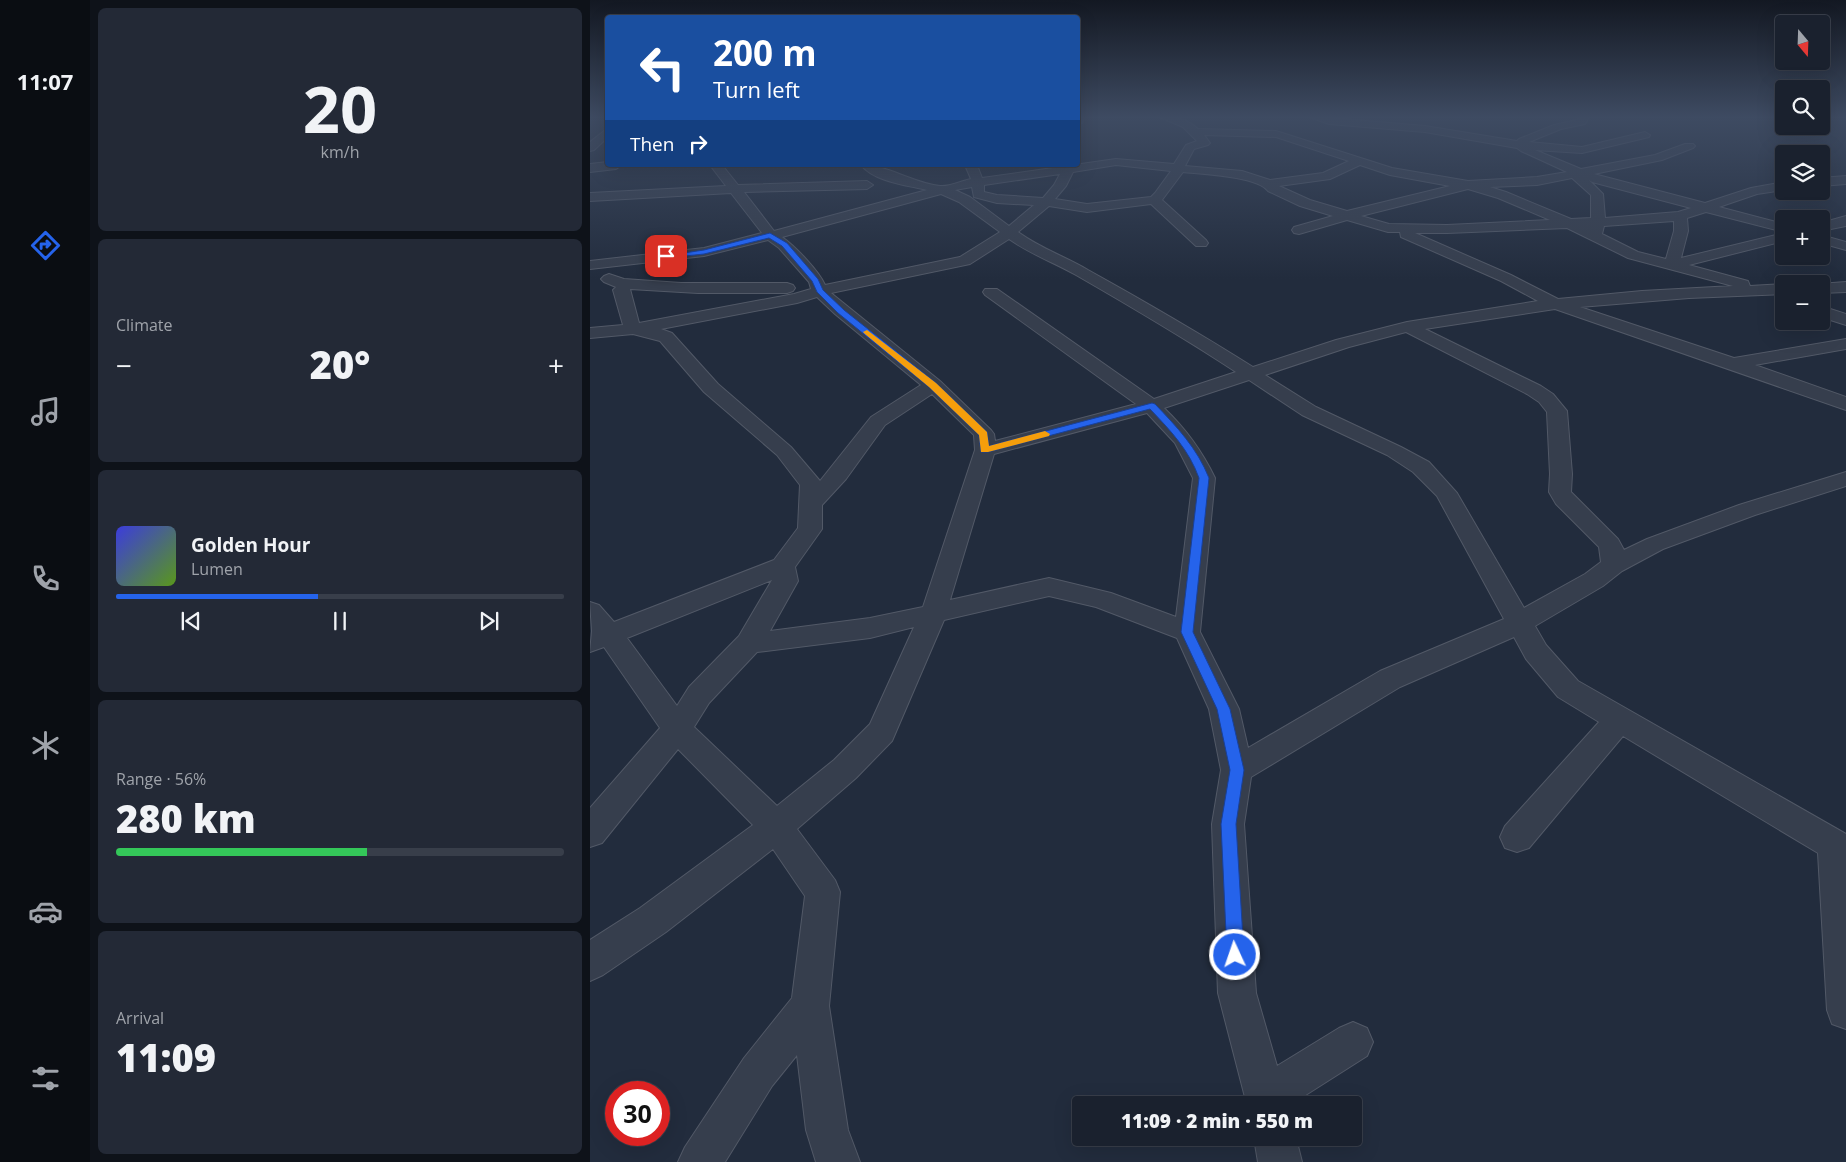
<!DOCTYPE html>
<html lang="en">
<head>
<meta charset="utf-8">
<style>
  :root { --surface:#1a212e; --page:#232936; --text:#f1f3f6; --muted:#9fa3aa; --line:#383e4a; --accent:#2563eb }
  body { margin:0; font-family:"Open Sans",sans-serif; background:var(--page); color:var(--text); height:100vh; display:flex; flex-direction:column; font-size:19px; white-space:nowrap }
  * { box-sizing:border-box; margin:0 }
  p { font-size:16px; color:var(--muted) }
  .icon { flex:none; width:28px; height:28px; fill:none; stroke:currentColor; stroke-width:2; stroke-linecap:round; stroke-linejoin:round }
  .map { position:relative; flex:1; overflow:hidden }
  .drawer { display:flex; flex-direction:column; gap:8px; padding:8px; background:#0e1219; width:500px }
  .drawer>* { flex:none }
  .hud { position:absolute; left:15px; top:15px; width:475px; height:152px; border-radius:5px; box-shadow:0 5px 20px #0002,0 0 0 1px var(--line); background:#1a4fa0; color:#fff; overflow:hidden }
  .needle { width:32px; rotate:161deg }
  .controls { position:absolute; left:1185px; top:15px; display:grid; gap:10px }
  .controls a { display:grid; place-items:center; width:55px; height:55px; border-radius:5px; background:var(--surface); box-shadow:0 5px 20px #0002,0 0 0 1px var(--line); font-size:25px }
  .speed { position:absolute; left:15px; top:1081px; display:flex; gap:10px; font-size:25px; font-weight:700; text-align:center }
  .speed>* { display:grid; place-content:center; width:65px; height:65px; border-radius:50%; background:var(--surface); box-shadow:0 5px 20px #0002,0 0 0 1px var(--line); line-height:1 }
  .speed .limit { border:8px solid #d22; background:#fff; color:#111 }
  .pin { position:absolute; display:grid; place-items:center; width:42px; height:42px; color:#fff; margin:-21px; border-radius:10px; box-shadow:0 2px 8px #0006 }
  .me { position:absolute; width:55px; margin:-28px; rotate:357deg; stroke-linejoin:round; filter:drop-shadow(0 0 4px #0008) }
  .turn { display:flex; align-items:center; gap:18px; height:105px; padding:0 25px; font-size:22px }
  .turn .icon { width:65px; height:65px; stroke-width:2.5 }
  .turn b { display:block; font-size:35px; line-height:42px }
  .then { display:flex; align-items:center; height:48px; padding:0 25px; background:#0003; gap:10px; font-size:19px }
  .big { font-size:38px; font-weight:800; line-height:1.1 }
  .drawer .card { flex:1; display:flex; flex-direction:column; justify-content:center; gap:8px; min-width:0; padding:0 18px; border-radius:8px; background:var(--page) }
  .drawer .dial { align-items:center; gap:0 }
  .dial b { font-size:65px; line-height:1 }
  .song { display:flex; align-items:center; gap:15px }
  .cover { width:60px; height:60px; border-radius:8px; background:linear-gradient(135deg,hsl(240 70% 55%),hsl(90 70% 35%)) }
  .played { height:5px; border-radius:2px; background:linear-gradient(90deg,var(--accent) 45%,var(--line) 45%) }
  .keys { display:flex; justify-content:space-around; direction:ltr }
  .heat { display:flex; justify-content:space-between; align-items:center; font-size:28px; direction:ltr }
  .charge { height:8px; border-radius:4px; background:linear-gradient(90deg,#34c759 56%,var(--line) 0) }
  .trip { position:absolute; left:482px; top:1096px; width:290px; height:50px; border-radius:5px; background:var(--surface); box-shadow:0 5px 20px #0002,0 0 0 1px var(--line); font-weight:800; line-height:50px; text-align:center }
  main { display:flex; flex:1; min-height:0 }
  .tab-bar { display:flex; flex-direction:column; width:90px; justify-content:space-around; align-items:center; background:#0a0d12; color:var(--muted) }
  .tab-bar .icon { width:35px; height:35px }
  .tab-bar .selected { color:var(--accent) }
  .tab-bar b { font-size:22px; color:var(--text) }
  .map>svg:first-child { display:block }
  .lines { fill:none; stroke-linecap:round; stroke-linejoin:round }
  .minor-casing { stroke:#525967; stroke-width:2 }
  .minor { fill:#363e4d; fill-rule:evenodd }
  .route { fill:#2563eb; stroke:#184099 }
  .slow { fill:#f59e0b }
</style>
</head>
<body>
<main>
<nav class="tab-bar">
<b>11:07</b>
<svg class="icon selected" aria-label="directions" viewBox="0 0 24 24"><path d="M12 3l9 9-9 9-9-9zM9 14v-3h6M13 9l2 2-2 2"/></svg>
<svg class="icon" aria-label="music" viewBox="0 0 24 24"><path d="M9 18V5l10-2v13"/><circle cx="6" cy="18" r="3"/><circle cx="16" cy="16" r="3"/></svg>
<svg class="icon" aria-label="phone" viewBox="0 0 24 24"><path d="M5 4h4l2 5-3 2q2 4 5 5l2-3 5 2v4C11 20 4 13 5 4z"/></svg>
<svg class="icon" aria-label="climate" viewBox="0 0 24 24"><path d="M12 3v18M4 7l16 10M4 17L20 7"/></svg>
<svg class="icon" aria-label="car" viewBox="0 0 24 24"><path d="M5 17H2v-5l4-1 3-4h7l3 4 3 1v5h-3M9 17h6M6 11h13"/><circle cx="7" cy="17" r="2"/><circle cx="17" cy="17" r="2"/></svg>
<svg class="icon" aria-label="filters" viewBox="0 0 24 24"><path d="M4 7h16M4 17h16"/><circle cx="9" cy="7" r="2"/><circle cx="15" cy="17" r="2"/></svg>
</nav>
<section class="drawer">
<div class="card dial"><b>20</b><p>km/h</p></div>
<div class="card"><p>Climate</p>
<div class="heat"><a>−</a><b class="big">20°</b><a>+</a></div>
</div>
<div class="card">
<div class="song"><i class="cover"></i><div><b>Golden Hour</b><p>Lumen</p></div></div>
<div class="played"></div>
<div class="keys"><svg class="icon" aria-label="previous" viewBox="0 0 24 24"><path d="M18 5L8 12l10 7zM5 5v14"/></svg><svg class="icon" aria-label="pause" viewBox="0 0 24 24"><path d="M8 5v14M16 5v14"/></svg><svg class="icon" aria-label="next" viewBox="0 0 24 24"><path d="M6 5l10 7-10 7zM19 5v14"/></svg></div>
</div>
<div class="card"><p>Range · 56%</p><b class="big">280 km</b><div class="charge"></div></div>
<div class="card"><p>Arrival</p><b class="big">11:09</b></div>
</section>
<div class="map">
<svg width="1256" height="1162" viewBox="0 0 1256 1162">
  <rect width="100%" height="100%" fill="#222c3d"/>
  <g class="lines">
    <g class="minor-casing">
      <path id="minor" d="M 488,116 L 496,116 L 492,123 L 488,124 Z
        M 567,116 C 583,116 596,118 608,129 L 686,131 L 802,168 L 878,181 L 947,177 L 977,172 L 931,151 L 927,148 L 835,132 L 739,124 L 717,116 L 835,126 L 927,141 L 929,139 L 964,125 L 987,120 L 990,116 L 1000,116 L 995,124 L 971,129 L 939,142 L 992,147 L 1055,132 L 1060,135 L 1059,137 L 992,153 L 945,150 L 991,169 L 1065,155 L 1095,144 L 1103,144 L 1105,146 L 1103,148 L 1072,160 L 1004,174 L 1115,203 L 1161,188 L 1194,182 L 1194,190 L 1167,194 L 1129,207 L 1194,224 L 1194,232 L 1116,212 L 1097,218 L 1098,231 L 1091,258 L 1194,233 L 1194,241 L 1099,265 L 1158,281 L 1160,286 L 1194,284 L 1194,294 L 1099,298 L 990,307 L 1144,358 L 1256,339 L 1256,349 L 1165,365 L 1256,397 L 1256,410 L 965,309 L 835,329 L 951,386 L 963,394 L 977,411 L 982,474 L 981,492 L 1028,539 L 1034,550 L 1057,539 L 1149,505 L 1256,472 L 1256,486 L 1165,515 L 1073,549 L 1032,571 L 1013,586 L 945,626 L 956,645 L 988,681 L 1256,834 L 1256,1029 L 1242,1024 L 1237,1010 L 1228,853 L 1033,736 L 939,848 L 927,852 L 915,848 L 910,837 L 915,826 L 1009,722 L 968,697 L 936,659 L 924,637 L 810,687 L 661,777 L 654,824 L 666,993 L 687,1066 L 749,1028 L 763,1022 L 777,1028 L 783,1042 L 777,1056 L 700,1105 L 657,1105 L 628,993 L 622,824 L 631,770 L 619,709 L 587,638 L 506,607 L 459,596 L 354,620 L 302,741 L 266,778 L 207,829 L 245,880 L 250,892 L 239,1006 L 258,1130 L 270,1162 L 226,1162 L 216,1130 L 207,1055 L 182,1086 L 135,1162 L 88,1162 L 95,1147 L 154,1058 L 202,998 L 215,896 L 183,849 L 76,932 L 13,975 L 0,981 L 0,940 L 50,908 L 163,825 L 88,749 L 12,843 L 0,847 L 0,808 L 70,728 L 14,647 L 0,652 L 2,631 L 0,602 L 9,605 L 24,622 L 184,560 L 208,528 L 210,485 L 187,455 L 114,392 L 70,341 L 43,334 L 0,338 L 0,328 L 33,325 L 23,290 L 26,287 L 14,282 L 11,279 L 14,276 L 19,274 L 34,279 L 91,283 L 197,283 L 203,285 L 205,288 L 203,291 L 197,293 L 108,293 L 40,289 L 49,323 L 204,294 L 221,289 L 219,282 L 189,248 L 178,240 L 114,256 L 0,269 L 0,261 L 114,248 L 172,233 L 141,193 L 0,201 L 0,193 L 136,186 L 120,165 L 132,165 L 148,185 L 277,181 L 283,185 L 277,189 L 154,192 L 184,231 L 337,190 C 317,185 285,182 271,165 C 298,165 323,183 350,186 C 359,187 371,181 381,179 L 375,165 L 387,165 L 392,178 L 526,159 L 584,164 L 596,145 L 607,141 L 593,127 ZM 614,135 L 686,137 L 759,161 L 733,173 L 680,180 L 652,171 L 595,166 L 604,149 L 618,145 L 620,143 ZM 526,165 L 581,171 L 565,193 L 561,197 L 497,204 L 465,199 L 476,186 L 483,172 ZM 770,165 L 800,175 L 860,186 L 757,211 L 720,200 L 689,186 L 740,179 ZM 593,172 C 611,174 667,176 678,191 L 710,206 L 743,216 L 704,227 L 702,230 L 704,233 L 709,234 L 757,220 L 798,232 L 810,232 L 811,237 L 911,281 L 948,301 L 817,322 L 746,340 L 663,367 C 609,333 554,301 498,270 C 474,256 452,249 428,232 L 459,206 L 497,212 L 561,204 L 606,246 L 616,246 L 618,243 L 616,240 L 572,200 ZM 470,174 L 464,185 L 453,198 L 407,195 L 394,192 L 394,185 ZM 982,178 L 1001,195 L 1001,218 L 981,219 L 916,192 L 900,187 L 947,185 ZM 999,180 L 1002,182 L 1101,208 L 1088,212 L 1015,218 L 1013,194 ZM 382,187 L 384,197 L 407,203 L 444,205 L 419,226 L 380,197 L 365,190 ZM 878,189 L 908,198 L 960,220 L 857,225 L 799,224 L 771,216 ZM 351,194 L 369,202 L 410,232 L 370,257 L 235,285 C 229,271 205,246 192,237 ZM 1084,221 L 1084,231 L 1076,259 L 1048,252 L 1012,234 L 1014,226 ZM 977,228 L 1038,258 L 1143,286 L 1052,291 L 968,299 L 921,275 L 825,233 L 857,233 ZM 419,239 C 442,255 463,262 486,275 C 540,306 594,338 646,372 L 564,399 L 407,289 L 395,289 L 393,292 L 395,295 L 546,404 L 405,441 L 404,434 L 401,430 L 350,381 L 241,293 L 380,264 ZM 227,297 L 245,314 L 331,385 L 281,417 L 230,481 L 201,447 L 128,384 L 82,333 L 71,329 L 207,303 ZM 816,332 L 937,394 L 949,402 L 957,412 L 960,474 L 959,492 L 966,504 L 1009,547 L 1011,562 L 995,574 L 934,608 L 867,493 L 839,462 L 811,447 L 726,407 L 675,375 L 759,347 ZM 659,380 L 712,415 L 797,455 L 823,472 L 847,496 L 914,619 L 790,671 L 658,748 L 649,709 L 610,632 L 625,478 C 612,451 596,429 574,408 ZM 342,394 L 384,435 L 385,450 L 333,607 L 280,618 L 180,631 L 208,581 L 205,567 L 232,529 L 232,505 L 256,479 L 295,425 ZM 557,413 L 585,443 L 603,478 L 586,617 L 521,593 L 459,578 L 360,600 L 404,454 ZM 182,580 L 149,636 L 99,687 L 87,706 L 37,638 ZM 324,627 L 280,724 L 244,760 L 187,806 L 104,727 L 119,703 L 167,652 L 280,638 Z
        M 18,128 L 18,137 L 4,150 L 0,151 L 0,142 Z
        M 18,162 L 18,165 L 32,165 L 26,169 L 0,172 L 0,164 Z
        M 1256,176 L 1256,184 L 1231,186 L 1231,178 Z
        M 1256,216 L 1256,226 L 1231,231 L 1231,223 Z
        M 1231,235 L 1256,242 L 1256,250 L 1231,243 Z
        M 1256,282 L 1256,292 L 1231,293 L 1231,284 L 1229,284 Z
        M 1231,306 L 1256,314 L 1256,325 L 1231,317 Z
        M 664,1138 L 706,1138 L 712,1162 L 668,1162 Z"/>
    </g>
    <use href="#minor" class="minor"/>
  </g>
  <linearGradient id="sky" x2="0" y2="1"><stop stop-color="#131822"/><stop offset="0.42" stop-color="#3e4b62"/><stop offset="1" stop-color="#3e4b62" stop-opacity="0"/></linearGradient>
  <rect width="1256" height="279" fill="url(#sky)"/>
  <path class="route" d="M 180,233 L 197,243 L 228,279 L 233,290 L 254,310 L 346,383 L 397,432 L 399,446 L 562,403 L 565,404 C 587,427 607,448 619,478 L 603,632 L 640,709 L 654,770 L 646,824 L 654,955 L 651,961 L 645,964 L 639,961 L 637,955 L 631,824 L 640,770 L 627,709 L 591,632 L 609,478 C 599,450 581,431 560,409 L 398,452 L 391,452 L 389,435 L 339,387 L 248,313 L 227,292 L 222,281 L 192,246 L 179,238 L 114,254 L 76,258 L 73,256 L 114,250 Z"/>
  <path class="slow" d="M 277,330 L 346,383 L 397,432 L 399,446 L 455,431 L 460,434 L 459,436 L 398,452 L 391,452 L 389,435 L 339,387 L 275,334 L 273,332 Z"/>
</svg>
<div class="controls">
<a><svg class="needle" viewBox="-14 -14 28 28"><path d="M0-13l5 13h-10z" fill="#e53935"/><path d="M0 13l5-13h-10z" fill="#9fa3aa"/></svg></a>
<a><svg class="icon" aria-label="search" viewBox="0 0 24 24"><circle cx="10" cy="10" r="6"/><path d="M15 15l6 6"/></svg></a>
<a><svg class="icon" aria-label="layers" viewBox="0 0 24 24"><path d="M12 4l9 5-9 5-9-5zM3 14l9 5 9-5"/></svg></a>
<a>+</a>
<a>−</a>
</div>
<div class="speed"><div class="limit">30</div></div>
<div class="pin" style="left:76px;top:256px;background:#d93025"><svg class="icon" aria-label="arrive" viewBox="0 0 24 24"><path d="M6 21V4h12l-3 4 3 4H6"/></svg></div>
<svg class="me" style="left:645px;top:955px" viewBox="-20 -20 40 40"><circle r="17" fill="#2563eb" stroke="#fff" stroke-width="3"/><path d="M0-11L8 9 0 5-8 9z" fill="#fff"/></svg>
<div class="trip">11:09 · 2 min · 550 m</div>
<div class="hud">
<div class="turn"><svg class="icon" aria-label="left" viewBox="0 0 24 24"><path d="M17 20v-9H6M10 6l-5 5 5 5"/></svg><div><b>200 m</b>Turn left</div></div>
<div class="then">Then<svg class="icon" aria-label="right" viewBox="0 0 24 24"><path d="M7 20v-9h11M14 6l5 5-5 5"/></svg></div>
</div>
</div>
</main>
</body>
</html>
